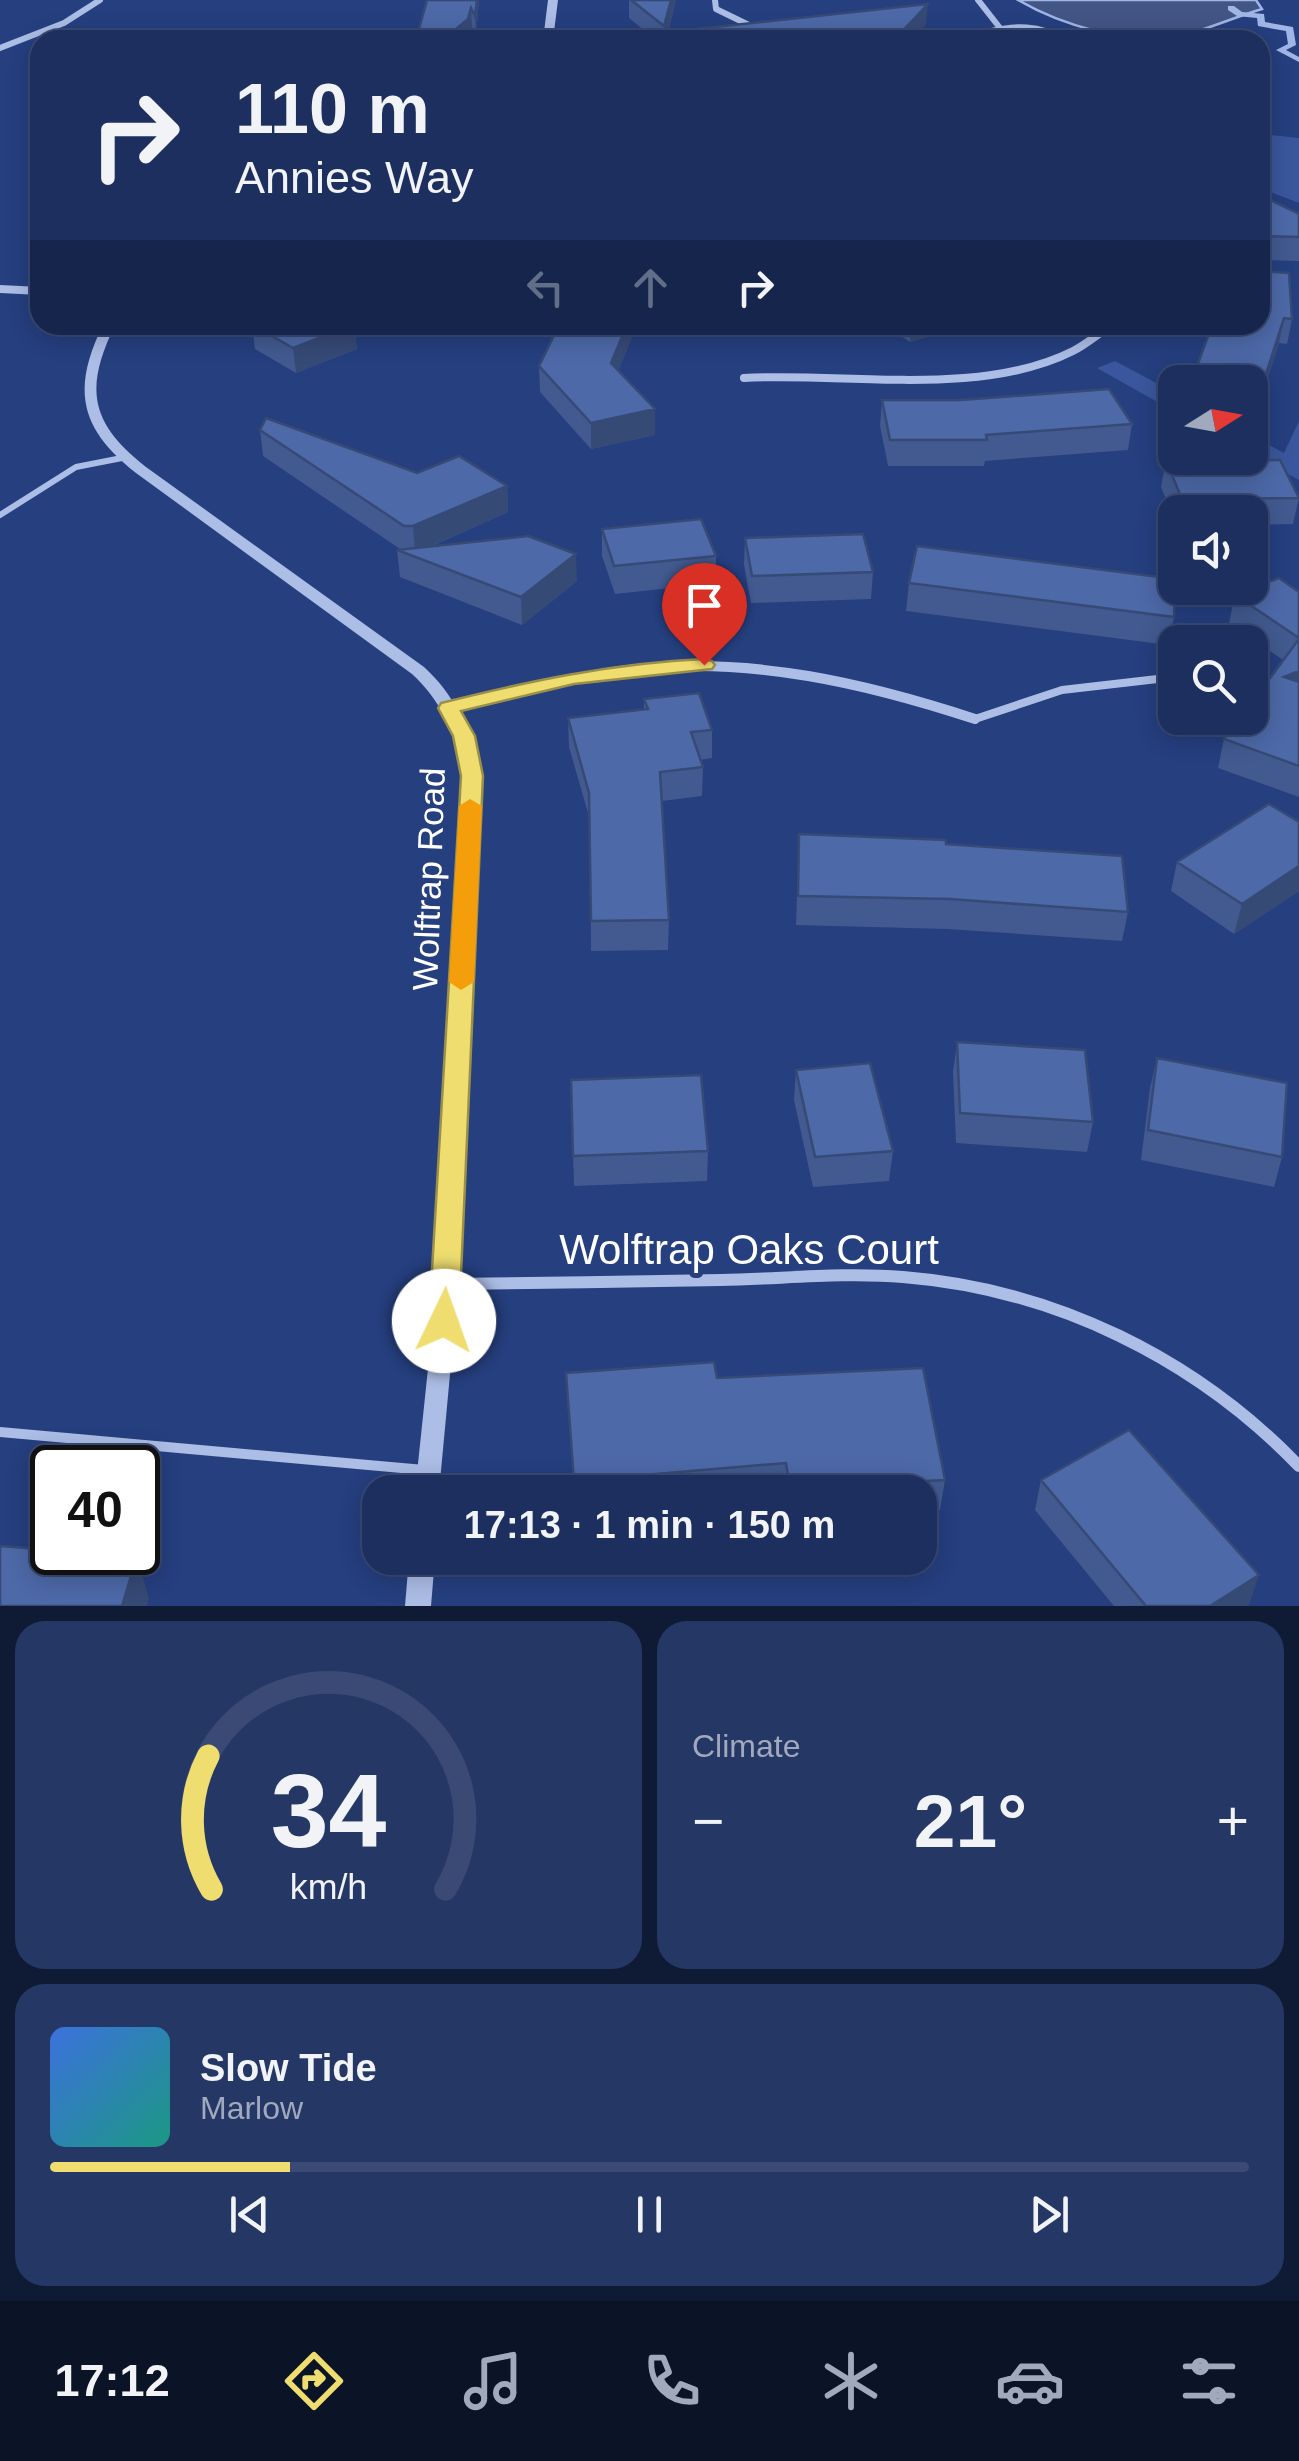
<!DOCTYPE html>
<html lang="en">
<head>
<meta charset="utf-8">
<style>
  :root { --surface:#1c2f5f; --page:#253765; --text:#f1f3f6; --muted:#a0a9bd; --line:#3a4a74; --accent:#efdd70 }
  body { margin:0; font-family:Helvetica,sans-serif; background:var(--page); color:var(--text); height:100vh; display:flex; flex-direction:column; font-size:38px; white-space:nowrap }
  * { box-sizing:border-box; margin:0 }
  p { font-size:32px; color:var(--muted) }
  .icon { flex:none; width:55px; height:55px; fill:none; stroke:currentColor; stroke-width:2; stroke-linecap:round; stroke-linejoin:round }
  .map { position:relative; height:1606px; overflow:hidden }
  .drawer { display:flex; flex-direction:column; gap:15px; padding:15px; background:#0f1a34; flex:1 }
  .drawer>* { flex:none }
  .guide { position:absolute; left:30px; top:30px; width:1240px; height:305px; border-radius:30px; box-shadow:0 5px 25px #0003,0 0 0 2px var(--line); background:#1c2f5f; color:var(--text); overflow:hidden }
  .needle { width:65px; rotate:79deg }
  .tools { position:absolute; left:1158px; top:365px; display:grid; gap:20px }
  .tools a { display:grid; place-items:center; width:110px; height:110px; border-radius:20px; background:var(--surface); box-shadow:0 5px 25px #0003,0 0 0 2px var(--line); font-size:50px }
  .speed { position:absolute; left:30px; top:1445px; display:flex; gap:20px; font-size:50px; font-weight:700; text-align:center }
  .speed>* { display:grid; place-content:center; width:130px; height:130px; border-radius:50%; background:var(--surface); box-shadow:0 5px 25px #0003,0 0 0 2px var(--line); line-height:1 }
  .speed .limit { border:5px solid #111; border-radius:15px; background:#fff; color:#111 }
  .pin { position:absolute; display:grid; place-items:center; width:85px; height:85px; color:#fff; margin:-102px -42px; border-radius:50% 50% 50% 0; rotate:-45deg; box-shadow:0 0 10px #0007 }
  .pin .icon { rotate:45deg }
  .me { position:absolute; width:110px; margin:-55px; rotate:3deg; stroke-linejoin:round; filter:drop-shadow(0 0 8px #0008) }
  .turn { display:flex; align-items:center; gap:35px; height:210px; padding:0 40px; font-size:45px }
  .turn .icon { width:130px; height:130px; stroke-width:2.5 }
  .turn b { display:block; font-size:70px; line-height:85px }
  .lanes { display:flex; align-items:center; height:95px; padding:0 40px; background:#0003; justify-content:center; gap:50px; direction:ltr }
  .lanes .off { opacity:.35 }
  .big { font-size:75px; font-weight:700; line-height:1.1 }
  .drawer .widget { flex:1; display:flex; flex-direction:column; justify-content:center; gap:15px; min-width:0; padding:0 35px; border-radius:30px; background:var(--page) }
  .drawer .dial { align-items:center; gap:0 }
  .dial svg { height:260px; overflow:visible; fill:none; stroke:var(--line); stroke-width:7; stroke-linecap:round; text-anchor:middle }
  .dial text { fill:var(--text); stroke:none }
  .song { display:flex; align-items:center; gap:30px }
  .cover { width:120px; height:120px; border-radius:15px; background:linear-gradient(135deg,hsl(220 70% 55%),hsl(170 70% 35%)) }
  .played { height:10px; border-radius:5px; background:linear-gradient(90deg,var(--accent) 20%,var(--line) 20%) }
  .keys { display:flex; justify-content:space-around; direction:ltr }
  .heat { display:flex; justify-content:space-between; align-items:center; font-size:55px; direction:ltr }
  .drawer .tiles { flex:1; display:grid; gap:15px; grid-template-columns:1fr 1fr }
  .widget:last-child { grid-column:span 2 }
  .trip { position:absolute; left:362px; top:1475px; width:575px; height:100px; border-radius:30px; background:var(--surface); box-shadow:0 5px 25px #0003,0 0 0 2px var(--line); font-weight:700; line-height:100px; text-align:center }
  .dock { display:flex; height:160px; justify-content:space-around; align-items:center; background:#0b1326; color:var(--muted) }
  .dock .icon { width:70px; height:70px }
  .dock .selected { color:var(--accent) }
  .dock b { font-size:45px; color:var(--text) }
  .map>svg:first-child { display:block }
  .green { fill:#3a579d }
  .water { fill:#435585; stroke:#a0b6e7; stroke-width:2.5 }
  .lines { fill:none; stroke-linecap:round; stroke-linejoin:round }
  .stream { fill:#a0b6e7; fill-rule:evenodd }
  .service-far2 { stroke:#acbde6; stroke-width:6 }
  .service-far1 { stroke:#acbde6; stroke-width:8 }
  .service { stroke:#acbde6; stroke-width:10 }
  .minor-far3 { stroke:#acbde6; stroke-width:6 }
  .minor-far2 { stroke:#acbde6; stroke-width:8 }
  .minor-far1 { stroke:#acbde6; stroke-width:10 }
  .minor { stroke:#acbde6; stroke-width:12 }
  .tertiary { fill:#acbde6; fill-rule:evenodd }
  .wall { fill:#425a90 }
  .shaded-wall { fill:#364a76 }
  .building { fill:#4d69a8; stroke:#364a76; stroke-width:2.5 }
  .route { fill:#efdd70; stroke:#9b9049; stroke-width:2.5 }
  .slow { fill:#f59e0b }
  .labels { text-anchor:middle; stroke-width:10; stroke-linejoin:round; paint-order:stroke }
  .street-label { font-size:35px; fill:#fff; stroke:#253f7f }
  .near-street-label { font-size:42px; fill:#fff; stroke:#253f7f }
</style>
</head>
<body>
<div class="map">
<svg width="1299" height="1606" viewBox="0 0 1299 1606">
  <rect width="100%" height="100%" fill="#253f7f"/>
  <path class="green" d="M 1260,134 L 1299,138 L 1299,203 L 1260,188 Z
    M 1115,361 L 1175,393 L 1175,412 L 1097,368 Z
    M 1299,421 L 1299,480 L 1250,453 L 1250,435 L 1284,453 Z"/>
  <path class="water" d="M 1018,0 L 1256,0 L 1262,9 C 1235,17 1208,29 1181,36 C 1134,48 1059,24 1018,0 Z"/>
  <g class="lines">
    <path class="stream" d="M 1228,6 L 1234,6 L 1242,12 L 1264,14 L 1265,22 L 1293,27 L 1296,45 L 1286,50 L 1299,57 L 1299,62 L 1276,50 L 1288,44 L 1286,31 L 1258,26 L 1257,18 L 1237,16 L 1228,10 Z"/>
    <path class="service-far2" d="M 0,515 L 76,467 L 127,457"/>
    <path class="service-far1" d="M 975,719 L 1062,690 L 1175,677"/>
    <path class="service" d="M 0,1432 L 424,1470"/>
    <path class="minor-far3" d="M 715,0 L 716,9 L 753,27
      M 978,0 L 1000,28
      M 982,40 L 987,32 C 1014,25 1040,24 1064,40
      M 0,48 L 64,23 L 100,0"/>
    <path class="minor-far2" d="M 0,289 L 40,291
      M 744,378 C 846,372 980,398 1073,351 C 1087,344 1099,333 1112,325"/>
    <path class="minor-far1" d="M 449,708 C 511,693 573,676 637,669 C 753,657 865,683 975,719"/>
    <path class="minor" d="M 447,1284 C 538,1283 630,1282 721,1280 C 781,1279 843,1272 903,1277 C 1054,1289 1195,1358 1299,1466"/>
    <path class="tertiary" d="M 548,0 L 558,0 L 553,40 L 543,40 Z
      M 103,325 L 115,325 C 84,389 90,423 146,467 L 424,667 C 457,697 471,733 481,776 L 455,1321 L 439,1492 L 415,1492 L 433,1321 L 463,776 C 455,736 443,702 412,674 L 136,473 C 80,429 71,390 103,325 Z
      M 409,1558 L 435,1558 L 431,1606 L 405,1606 Z"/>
  </g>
  <path class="wall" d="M 479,0 L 476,35 L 472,27 L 469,38 L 416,40 Z
    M 629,0 L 676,0 L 668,32 L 926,24 L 911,40 L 656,40 L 629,18 Z
    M 1260,195 L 1299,214 L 1299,261 L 1260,260 Z
    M 1260,271 L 1292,319 L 1287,344 L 1279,343 L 1259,405 L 1250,404 L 1250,382 L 1193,382 L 1196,369 Z
    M 252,325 L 354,325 L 357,349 L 296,373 L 255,349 Z
    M 559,325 L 637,325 L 618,371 L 655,435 L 591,449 L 540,392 L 539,366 Z
    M 885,325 L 967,325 L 910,342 Z
    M 882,400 L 1132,424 L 1128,450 L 985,461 L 984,466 L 888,466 L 880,426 Z
    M 260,430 L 417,473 L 507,486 L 508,512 L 432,546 L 577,581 L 522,625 L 400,577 L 397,550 L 400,549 L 263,456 Z
    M 1166,461 L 1299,498 L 1293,524 L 1250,525 L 1250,512 L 1175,512 L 1175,521 L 1161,487 Z
    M 602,529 L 716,556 L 716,583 L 615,594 L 602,556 Z
    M 745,538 L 873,572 L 871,599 L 751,603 L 744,565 Z
    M 909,583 L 1174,617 L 1168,645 L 906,611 Z
    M 1299,592 L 1299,797 L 1218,768 L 1224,739 L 1283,660 L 1229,623 L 1235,595 Z
    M 644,699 L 712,730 L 712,758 L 700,760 L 703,767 L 702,796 L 662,801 L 669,920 L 668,950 L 591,951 L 590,820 L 569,747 L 568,718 L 644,709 Z
    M 1299,822 L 1299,891 L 1234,934 L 1171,891 L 1177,862 Z
    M 799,834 L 946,844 L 1128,912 L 1122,941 L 947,929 L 796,925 Z
    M 957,1042 L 1093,1122 L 1087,1152 L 956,1143 L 953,1072 Z
    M 1157,1058 L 1282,1157 L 1274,1187 L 1141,1160 L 1150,1088 Z
    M 796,1070 L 893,1151 L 889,1181 L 813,1187 L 794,1100 Z
    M 571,1080 L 708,1151 L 707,1181 L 574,1186 Z
    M 566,1373 L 717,1378 L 945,1480 L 940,1510 L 920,1511 L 920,1492 L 574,1492 Z
    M 1041,1480 L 1249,1605 L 1114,1606 L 1035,1510 Z"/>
  <path class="shaded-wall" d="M 477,0 L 479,0 L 476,35 L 475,16 Z
    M 671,0 L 676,0 L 666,38 L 664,37 L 664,26 Z
    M 928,4 L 926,24 L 911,40 L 895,40 Z
    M 471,8 L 472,27 L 469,38 L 467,40 L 443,40 Z
    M 1284,318 L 1279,343 L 1259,405 L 1264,380 Z
    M 354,325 L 357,349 L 296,373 L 293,348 Z
    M 627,325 L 637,325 L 611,389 L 611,363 Z
    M 911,325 L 967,325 L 910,342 Z
    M 655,409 L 655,435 L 591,449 L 591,423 Z
    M 507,486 L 508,512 L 415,553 L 413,526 Z
    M 576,554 L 577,581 L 522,625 L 521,597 Z
    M 1299,671 L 1299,697 L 1284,677 Z
    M 1299,866 L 1299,891 L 1234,934 L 1242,904 Z
    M 137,1556 L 149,1599 L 147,1606 L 122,1606 Z
    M 1259,1575 L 1249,1605 L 1247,1606 L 1210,1606 Z"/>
  <path class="building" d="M 427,0 L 477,0 L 475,16 L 471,8 L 468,19 L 443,40 L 416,40 Z
    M 631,0 L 671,0 L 664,26 Z
    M 928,4 L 895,39 L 901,40 L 668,40 L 659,33 Z
    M 1260,195 L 1299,214 L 1299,237 L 1260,236 Z
    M 1260,271 L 1289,273 L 1292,319 L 1284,318 L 1264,380 L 1196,369 L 1212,325 L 1260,325 Z
    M 253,325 L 353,325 L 293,348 Z
    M 559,325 L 627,325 L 611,363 L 655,409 L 591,423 L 539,366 Z
    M 1109,389 L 1132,424 L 986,435 L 987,440 L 890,440 L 882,400 L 961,400 Z
    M 266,418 L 417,473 L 459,456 L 507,486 L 413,526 L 404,526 L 260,430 Z
    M 1280,460 L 1299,498 L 1182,499 L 1166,461 Z
    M 701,519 L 716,556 L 614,566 L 602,529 Z
    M 863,534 L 873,572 L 752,576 L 745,538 Z
    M 528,536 L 576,554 L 521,597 L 397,550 Z
    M 917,546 L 1175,579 L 1174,617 L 909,583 Z
    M 1279,578 L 1299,592 L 1299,638 L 1235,595 Z
    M 1299,639 L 1299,671 L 1284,677 L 1299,682 L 1299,766 L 1224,739 L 1240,718 L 1250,718 L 1250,705 Z
    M 699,693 L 712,730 L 691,732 L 703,767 L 660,772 L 669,920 L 591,921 L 589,793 L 568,718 L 648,709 L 644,699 Z
    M 1269,804 L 1299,822 L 1299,866 L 1242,904 L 1177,862 Z
    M 799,834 L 946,840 L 946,844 L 1122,856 L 1128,912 L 950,899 L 798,896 Z
    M 957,1042 L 1085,1050 L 1093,1122 L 960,1113 Z
    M 1157,1058 L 1287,1083 L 1282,1157 L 1148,1130 Z
    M 870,1063 L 893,1151 L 815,1157 L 796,1070 Z
    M 701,1075 L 708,1151 L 573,1156 L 571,1080 Z
    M 714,1362 L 717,1378 L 923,1368 L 945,1480 L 790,1488 L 786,1463 L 574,1481 L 566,1373 Z
    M 1129,1430 L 1259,1575 L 1210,1606 L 1146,1606 L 1041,1480 Z
    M 0,1546 L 52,1550 L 52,1552 L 85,1552 L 137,1556 L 122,1606 L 0,1606 Z"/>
  <path class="route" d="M 704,659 L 712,661 L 715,665 L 712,669 L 574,684 L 461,711 L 475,736 L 483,776 L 459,1321 L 455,1329 L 444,1333 L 433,1329 L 429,1321 L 461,776 L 453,736 L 438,708 L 441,703 C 529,681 614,663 704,659 Z"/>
  <path class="slow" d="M 470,799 L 482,806 L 474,982 L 461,990 L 449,982 L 459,806 Z"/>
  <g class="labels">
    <g class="street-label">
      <text transform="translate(429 879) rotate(-88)" y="12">Wolftrap Road</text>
    </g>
    <g class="near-street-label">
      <text x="749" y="1264">Wolftrap Oaks Court</text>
    </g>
  </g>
</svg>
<div class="tools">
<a><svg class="needle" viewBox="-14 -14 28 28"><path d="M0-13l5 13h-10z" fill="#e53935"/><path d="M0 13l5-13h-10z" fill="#a0a9bd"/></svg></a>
<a><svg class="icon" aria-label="sound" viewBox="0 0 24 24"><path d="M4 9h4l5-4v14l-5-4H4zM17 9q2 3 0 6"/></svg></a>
<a><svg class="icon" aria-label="search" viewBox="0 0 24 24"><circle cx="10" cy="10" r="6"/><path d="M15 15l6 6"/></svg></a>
</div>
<div class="speed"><div class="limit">40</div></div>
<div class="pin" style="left:704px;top:665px;background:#d93025"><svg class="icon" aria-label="arrive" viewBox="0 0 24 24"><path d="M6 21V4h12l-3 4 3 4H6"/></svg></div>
<svg class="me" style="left:444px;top:1321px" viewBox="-20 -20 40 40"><circle r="19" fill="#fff"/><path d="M0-13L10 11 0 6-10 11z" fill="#efdd70"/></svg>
<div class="trip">17:13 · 1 min · 150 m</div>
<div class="guide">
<div class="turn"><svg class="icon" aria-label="right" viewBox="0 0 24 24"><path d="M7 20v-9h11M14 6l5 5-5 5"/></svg><div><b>110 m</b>Annies Way</div></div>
<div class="lanes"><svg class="icon off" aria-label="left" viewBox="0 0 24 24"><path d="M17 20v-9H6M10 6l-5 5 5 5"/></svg><svg class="icon off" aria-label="ahead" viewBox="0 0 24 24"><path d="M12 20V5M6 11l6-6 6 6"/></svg><svg class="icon" aria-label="right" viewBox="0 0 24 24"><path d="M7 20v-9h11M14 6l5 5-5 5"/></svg></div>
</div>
</div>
<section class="drawer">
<div class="tiles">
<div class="widget dial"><svg viewBox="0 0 100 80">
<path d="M14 69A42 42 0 1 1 86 69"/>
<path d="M14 69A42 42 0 0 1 13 28" stroke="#efdd70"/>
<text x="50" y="56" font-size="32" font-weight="700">34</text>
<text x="50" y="72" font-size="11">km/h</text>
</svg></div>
<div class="widget"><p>Climate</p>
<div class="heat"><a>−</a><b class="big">21°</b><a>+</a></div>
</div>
<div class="widget">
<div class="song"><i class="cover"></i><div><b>Slow Tide</b><p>Marlow</p></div></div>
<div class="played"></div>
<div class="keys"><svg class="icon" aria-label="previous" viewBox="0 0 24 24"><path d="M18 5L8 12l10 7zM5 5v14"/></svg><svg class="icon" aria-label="pause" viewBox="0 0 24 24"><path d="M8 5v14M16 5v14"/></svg><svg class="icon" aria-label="next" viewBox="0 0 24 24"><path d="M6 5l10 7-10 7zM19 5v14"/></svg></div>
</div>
</div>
</section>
<nav class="dock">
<b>17:12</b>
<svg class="icon selected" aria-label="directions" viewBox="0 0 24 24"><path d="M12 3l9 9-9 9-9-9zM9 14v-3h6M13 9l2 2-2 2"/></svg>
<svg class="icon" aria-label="music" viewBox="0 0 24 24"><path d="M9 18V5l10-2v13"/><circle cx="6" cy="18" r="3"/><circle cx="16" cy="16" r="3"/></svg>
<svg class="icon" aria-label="phone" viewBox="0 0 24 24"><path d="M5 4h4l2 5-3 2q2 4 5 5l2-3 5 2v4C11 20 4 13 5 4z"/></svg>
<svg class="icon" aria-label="climate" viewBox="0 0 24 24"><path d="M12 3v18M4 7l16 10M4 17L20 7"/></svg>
<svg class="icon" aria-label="car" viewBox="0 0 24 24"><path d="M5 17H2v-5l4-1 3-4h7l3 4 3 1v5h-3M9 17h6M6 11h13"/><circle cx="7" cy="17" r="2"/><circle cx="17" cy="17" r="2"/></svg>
<svg class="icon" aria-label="filters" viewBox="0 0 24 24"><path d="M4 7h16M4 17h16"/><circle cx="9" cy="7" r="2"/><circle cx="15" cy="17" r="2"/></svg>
</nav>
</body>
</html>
